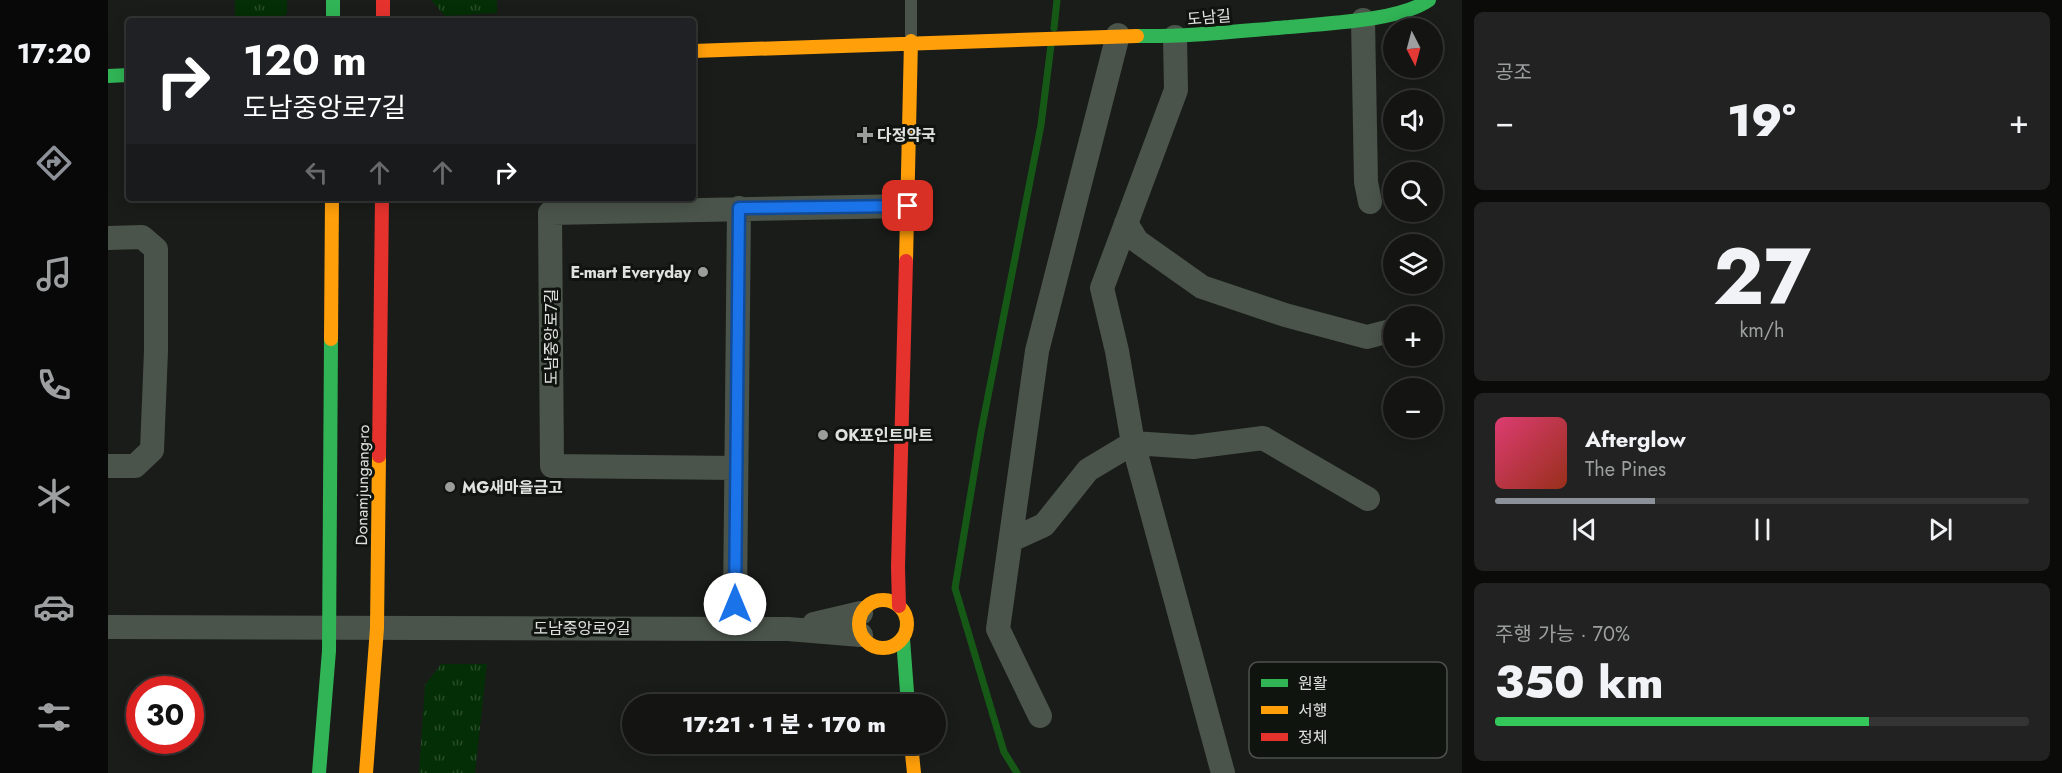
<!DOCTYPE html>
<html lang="ko">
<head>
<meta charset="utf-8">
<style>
  :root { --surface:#141513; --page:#212221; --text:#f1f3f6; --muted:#9d9fa0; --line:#333433; --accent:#8c9099 }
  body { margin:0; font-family:Jost,"Noto Sans KR",sans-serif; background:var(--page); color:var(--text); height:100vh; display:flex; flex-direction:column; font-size:22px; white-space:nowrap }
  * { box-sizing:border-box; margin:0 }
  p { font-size:20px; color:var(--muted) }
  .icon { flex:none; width:33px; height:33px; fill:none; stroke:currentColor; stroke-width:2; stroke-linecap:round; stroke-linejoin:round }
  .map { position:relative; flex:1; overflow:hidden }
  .panel { display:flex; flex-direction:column; gap:12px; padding:12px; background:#0b0c0a; width:600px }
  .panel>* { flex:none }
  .banner { position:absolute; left:18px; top:18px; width:570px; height:183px; border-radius:6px; box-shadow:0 3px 15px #0003,0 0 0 2px var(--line); background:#202124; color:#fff; overflow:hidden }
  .needle { width:39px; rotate:174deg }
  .buttons { position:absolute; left:1275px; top:18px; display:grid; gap:12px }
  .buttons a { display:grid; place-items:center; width:60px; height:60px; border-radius:50%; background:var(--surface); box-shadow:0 3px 15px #0003,0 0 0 2px var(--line); font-size:30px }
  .speed { position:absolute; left:18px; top:676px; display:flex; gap:12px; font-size:30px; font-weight:700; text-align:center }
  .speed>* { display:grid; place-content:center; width:78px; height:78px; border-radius:50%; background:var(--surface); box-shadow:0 3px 15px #0003,0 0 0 2px var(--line); line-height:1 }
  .speed .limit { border:9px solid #d22; background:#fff; color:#111 }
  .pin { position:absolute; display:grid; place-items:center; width:51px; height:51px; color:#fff; margin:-26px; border-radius:12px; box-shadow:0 3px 9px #0006 }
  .me { position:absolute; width:66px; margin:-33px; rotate:0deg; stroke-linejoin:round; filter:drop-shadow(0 0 4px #0008) }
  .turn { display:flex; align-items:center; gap:21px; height:126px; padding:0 18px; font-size:27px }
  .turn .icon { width:78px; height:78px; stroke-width:2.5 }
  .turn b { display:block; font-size:42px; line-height:51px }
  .lanes { display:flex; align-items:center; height:57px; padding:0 18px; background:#0003; justify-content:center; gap:30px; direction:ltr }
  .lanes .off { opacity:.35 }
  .big { font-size:45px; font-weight:800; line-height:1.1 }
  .panel .tile { flex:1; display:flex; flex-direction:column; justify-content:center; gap:9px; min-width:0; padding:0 21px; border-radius:9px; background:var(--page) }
  .panel .dial { align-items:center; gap:0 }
  .dial b { font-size:78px; line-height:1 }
  .song { display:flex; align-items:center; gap:18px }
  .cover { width:72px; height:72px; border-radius:9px; background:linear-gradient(135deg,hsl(340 70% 55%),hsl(10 70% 35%)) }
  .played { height:6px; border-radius:3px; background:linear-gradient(90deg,var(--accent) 30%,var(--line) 30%) }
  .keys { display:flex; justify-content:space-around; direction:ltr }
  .heat { display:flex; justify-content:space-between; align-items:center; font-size:33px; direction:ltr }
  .charge { height:9px; border-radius:4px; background:linear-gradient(90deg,#34c759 70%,var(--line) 0) }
  .trip { position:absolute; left:514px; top:694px; width:324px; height:60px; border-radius:30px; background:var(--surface); box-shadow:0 3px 15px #0003,0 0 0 2px var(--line); font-weight:800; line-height:60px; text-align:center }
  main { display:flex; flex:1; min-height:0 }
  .dock { display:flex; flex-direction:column; width:108px; justify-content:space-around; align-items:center; background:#080808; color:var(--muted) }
  .dock .icon { width:42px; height:42px }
  .dock .current { color:var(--accent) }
  .dock b { font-size:27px; color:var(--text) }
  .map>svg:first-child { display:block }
  .grass { fill:url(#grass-tufts) }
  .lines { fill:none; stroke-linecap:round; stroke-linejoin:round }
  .stream { stroke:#165917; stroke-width:7 }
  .lane { stroke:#4b544b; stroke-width:12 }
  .street { stroke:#4b544b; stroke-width:24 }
  .fast { stroke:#30b455; stroke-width:14 }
  .slow { stroke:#ff9f0a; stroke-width:14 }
  .jam { stroke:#e5322d; stroke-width:14 }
  .route-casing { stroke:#114b97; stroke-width:15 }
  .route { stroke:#1a73e8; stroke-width:10 }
  .poi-dot { fill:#9a9d9a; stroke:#10140f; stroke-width:2 }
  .labels { text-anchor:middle; stroke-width:6; stroke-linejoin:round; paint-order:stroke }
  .street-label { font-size:16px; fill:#dfe2df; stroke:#10140f }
  .poi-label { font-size:16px; font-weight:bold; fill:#dfe2df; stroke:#10140f; text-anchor:start }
  .key { fill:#10140f; stroke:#4e524d; stroke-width:1.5 }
  .key-label { font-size:16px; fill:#dfe2df }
</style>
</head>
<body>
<main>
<nav class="dock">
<b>17:20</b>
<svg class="icon current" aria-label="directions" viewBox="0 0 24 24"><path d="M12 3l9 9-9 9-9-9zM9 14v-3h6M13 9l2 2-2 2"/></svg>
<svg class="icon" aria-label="music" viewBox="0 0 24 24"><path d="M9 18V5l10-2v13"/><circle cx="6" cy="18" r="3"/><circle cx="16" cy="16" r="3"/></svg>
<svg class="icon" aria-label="phone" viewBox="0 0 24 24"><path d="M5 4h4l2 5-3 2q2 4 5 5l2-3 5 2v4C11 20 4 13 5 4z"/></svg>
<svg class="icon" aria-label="climate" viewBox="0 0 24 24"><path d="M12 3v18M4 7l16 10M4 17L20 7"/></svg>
<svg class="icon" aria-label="car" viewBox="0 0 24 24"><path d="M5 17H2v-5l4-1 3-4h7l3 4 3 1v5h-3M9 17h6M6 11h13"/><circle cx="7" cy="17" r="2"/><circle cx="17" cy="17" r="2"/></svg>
<svg class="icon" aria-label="filters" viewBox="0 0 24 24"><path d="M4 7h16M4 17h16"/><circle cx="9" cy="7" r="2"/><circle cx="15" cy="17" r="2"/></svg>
</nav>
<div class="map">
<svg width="1354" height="773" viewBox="0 0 1354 773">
  <defs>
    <pattern id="grass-tufts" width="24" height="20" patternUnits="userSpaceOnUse" patternTransform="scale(1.5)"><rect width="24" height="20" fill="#042e06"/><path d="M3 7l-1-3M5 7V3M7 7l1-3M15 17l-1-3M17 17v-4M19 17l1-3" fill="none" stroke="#284c2a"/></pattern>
  </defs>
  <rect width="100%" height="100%" fill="#1a1c19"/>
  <path class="grass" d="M 127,0 L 179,0 L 179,13 L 171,21 L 127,21 Z
    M 323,0 L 389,0 L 389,13 L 337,16 Z
    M 333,664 L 379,664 L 367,773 L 311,773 L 317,685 Z"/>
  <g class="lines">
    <path class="stream" d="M 946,28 L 949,0
      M 909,773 L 896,752 L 847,588 L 873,432 L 933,125 L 943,45"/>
    <path class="lane" d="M 803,40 L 803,0"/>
    <path class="street" d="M 1255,20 L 1258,182 L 1262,202
      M 1067,37 L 1068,90 L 994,288 L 1009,351 L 1025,443 L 1115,773
      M 631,208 L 627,604 L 631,617 L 645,629
      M 1018,223 L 1029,241 L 1094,287 L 1177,315 L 1259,337 L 1286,330
      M 0,238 L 34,237 L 48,249 L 48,351 L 44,450 L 27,466 L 0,466
      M 628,468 L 444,466 L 442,213 L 800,206
      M 903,540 L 936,525 L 980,470 L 1025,443 L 1085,447 L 1155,438 L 1260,499
      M 706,624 L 753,613
      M 0,627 L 680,629 L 753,635
      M 932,716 L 890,629 L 929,351 L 1010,35"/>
    <path class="fast" d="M 225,0 L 225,21
      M 1029,36 C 1080,37 1131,31 1181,27 C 1219,23 1291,21 1321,0
      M 0,76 L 21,75
      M 795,639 L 800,705
      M 211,773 L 221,651 L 223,339"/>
    <path class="slow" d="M 585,51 L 1029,36
      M 798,261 L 803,41
      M 223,339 L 224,198
      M751 624a24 24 0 1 1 48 0a24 24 0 1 1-48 0Z
      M 803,744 L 806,773
      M 258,773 L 269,628 L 271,456"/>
    <path class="jam" d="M 275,0 L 275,21
      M 271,456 L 274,198
      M 791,606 L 790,567 L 798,261"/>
  </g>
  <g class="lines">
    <g class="route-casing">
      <path id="route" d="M 627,604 L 631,208 L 800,206"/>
    </g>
    <use href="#route" class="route"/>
  </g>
  <g class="poi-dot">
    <path d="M754 126h6v6h6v6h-6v6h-6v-6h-6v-6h6z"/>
    <circle cx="595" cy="272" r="6"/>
    <circle cx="715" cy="435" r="6"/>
    <circle cx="342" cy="487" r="6"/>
  </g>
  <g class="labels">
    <g class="street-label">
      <text transform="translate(1101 17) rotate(-5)" y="6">도남길</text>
      <text transform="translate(443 337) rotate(-90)" y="6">도남중앙로7길</text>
      <text transform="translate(254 485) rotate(-89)" y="6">Donamjungang-ro</text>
      <text x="474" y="634">도남중앙로9길</text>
    </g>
    <g class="poi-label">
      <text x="769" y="141">다정약국</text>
      <text x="583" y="278" text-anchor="end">E-mart Everyday</text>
      <text x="727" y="441">OK포인트마트</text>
      <text x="354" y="493">MG새마을금고</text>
    </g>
  </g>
  <rect x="1141" y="662" width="198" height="96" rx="9" class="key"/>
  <rect x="1153" y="679" width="27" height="8" fill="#30b455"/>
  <rect x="1153" y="706" width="27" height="8" fill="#ff9f0a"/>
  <rect x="1153" y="733" width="27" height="8" fill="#e5322d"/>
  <g class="key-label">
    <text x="1190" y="689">원활</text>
    <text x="1190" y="716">서행</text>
    <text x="1190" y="743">정체</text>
  </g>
</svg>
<div class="buttons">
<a><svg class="needle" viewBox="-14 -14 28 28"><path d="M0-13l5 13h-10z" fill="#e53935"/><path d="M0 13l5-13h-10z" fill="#9d9fa0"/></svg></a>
<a><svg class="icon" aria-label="sound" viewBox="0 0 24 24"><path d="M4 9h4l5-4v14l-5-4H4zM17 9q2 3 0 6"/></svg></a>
<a><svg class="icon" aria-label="search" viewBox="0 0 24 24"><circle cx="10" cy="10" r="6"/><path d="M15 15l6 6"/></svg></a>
<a><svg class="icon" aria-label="layers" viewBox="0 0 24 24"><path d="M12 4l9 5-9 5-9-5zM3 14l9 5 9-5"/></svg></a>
<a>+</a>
<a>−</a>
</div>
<div class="speed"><div class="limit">30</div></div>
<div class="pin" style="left:800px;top:206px;background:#d93025"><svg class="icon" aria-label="arrive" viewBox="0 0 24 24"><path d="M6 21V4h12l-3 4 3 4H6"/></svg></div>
<svg class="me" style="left:627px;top:604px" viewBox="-20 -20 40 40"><circle r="19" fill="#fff"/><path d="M0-13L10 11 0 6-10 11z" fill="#1a73e8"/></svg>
<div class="trip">17:21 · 1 분 · 170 m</div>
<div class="banner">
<div class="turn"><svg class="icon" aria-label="right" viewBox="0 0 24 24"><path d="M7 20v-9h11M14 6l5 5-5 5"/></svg><div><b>120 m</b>도남중앙로7길</div></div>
<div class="lanes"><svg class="icon off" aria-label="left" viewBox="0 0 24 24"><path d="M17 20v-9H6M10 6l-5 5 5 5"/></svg><svg class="icon off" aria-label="ahead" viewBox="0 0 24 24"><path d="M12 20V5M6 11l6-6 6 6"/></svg><svg class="icon off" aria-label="ahead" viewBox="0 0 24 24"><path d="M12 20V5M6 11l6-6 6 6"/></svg><svg class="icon" aria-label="right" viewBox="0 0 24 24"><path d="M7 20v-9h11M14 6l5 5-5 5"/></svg></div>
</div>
</div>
<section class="panel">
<div class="tile"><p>공조</p>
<div class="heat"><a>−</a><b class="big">19°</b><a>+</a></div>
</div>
<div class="tile dial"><b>27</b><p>km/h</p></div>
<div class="tile">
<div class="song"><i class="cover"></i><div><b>Afterglow</b><p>The Pines</p></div></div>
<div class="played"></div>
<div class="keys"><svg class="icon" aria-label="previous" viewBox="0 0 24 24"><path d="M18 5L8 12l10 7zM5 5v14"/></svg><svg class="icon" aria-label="pause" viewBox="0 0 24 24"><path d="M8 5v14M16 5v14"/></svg><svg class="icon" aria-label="next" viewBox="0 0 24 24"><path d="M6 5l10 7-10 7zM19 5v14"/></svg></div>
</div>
<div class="tile"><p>주행 가능 · 70%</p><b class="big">350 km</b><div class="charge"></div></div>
</section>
</main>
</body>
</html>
